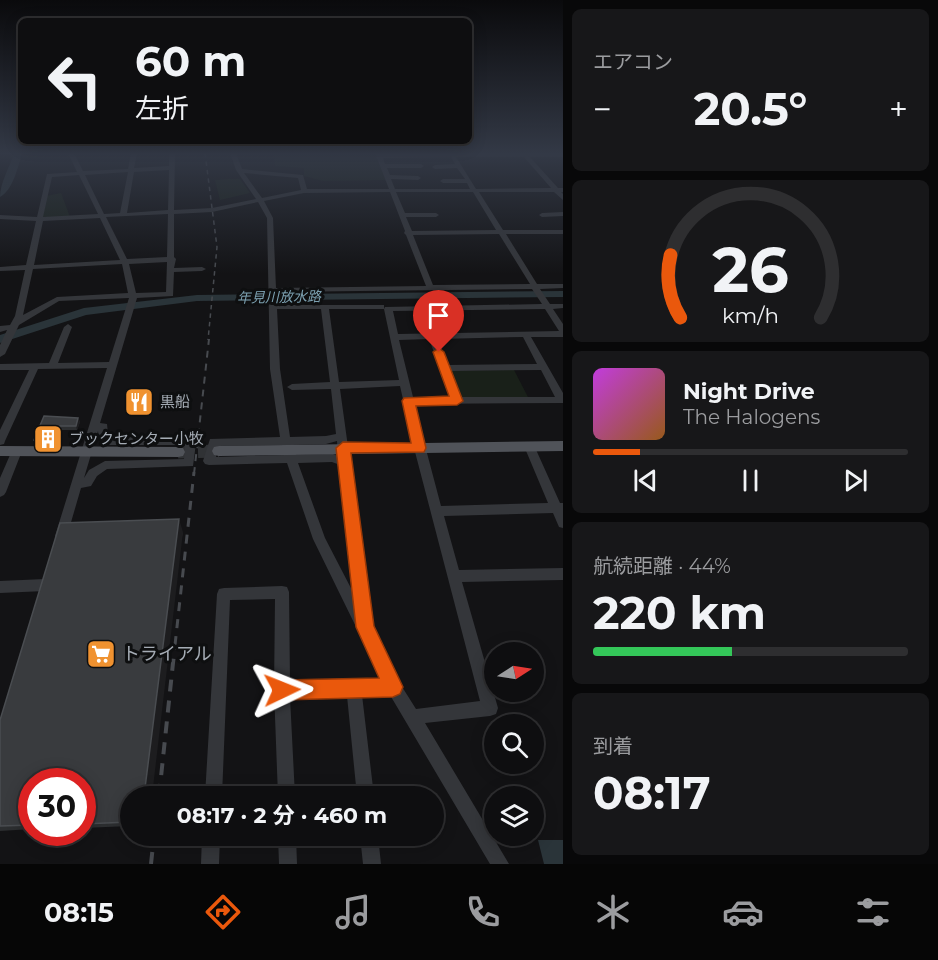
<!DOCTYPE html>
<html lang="ja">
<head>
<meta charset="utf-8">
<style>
  :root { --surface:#0e0e10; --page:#171719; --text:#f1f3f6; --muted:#9b9c9f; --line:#2e2e30; --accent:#ea580c }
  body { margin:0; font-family:Montserrat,"Noto Sans JP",sans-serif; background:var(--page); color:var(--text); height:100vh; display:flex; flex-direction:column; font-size:22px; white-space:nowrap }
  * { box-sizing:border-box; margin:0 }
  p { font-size:20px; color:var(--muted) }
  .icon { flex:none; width:33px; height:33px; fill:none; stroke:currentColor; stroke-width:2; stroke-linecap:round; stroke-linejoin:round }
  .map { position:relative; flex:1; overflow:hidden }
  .panel { display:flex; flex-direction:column; gap:9px; padding:9px; background:#080809; width:375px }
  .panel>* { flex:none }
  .hud { position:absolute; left:18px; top:18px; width:454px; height:126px; border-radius:9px; box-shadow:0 3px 15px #0003,0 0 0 2px var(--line); background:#0e0e10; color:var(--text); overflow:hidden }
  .needle { width:39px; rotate:78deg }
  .tools { position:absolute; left:484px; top:642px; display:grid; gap:12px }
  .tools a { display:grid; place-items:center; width:60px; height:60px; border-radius:50%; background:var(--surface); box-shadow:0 3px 15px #0003,0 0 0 2px var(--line); font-size:30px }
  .speed { position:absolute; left:18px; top:768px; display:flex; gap:12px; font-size:30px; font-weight:700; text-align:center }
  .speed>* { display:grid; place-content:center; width:78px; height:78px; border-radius:50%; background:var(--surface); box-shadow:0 3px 15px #0003,0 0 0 2px var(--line); line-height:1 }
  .speed .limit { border:9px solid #d22; background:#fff; color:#111 }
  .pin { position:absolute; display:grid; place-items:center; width:51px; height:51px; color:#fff; margin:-62px -26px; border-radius:50% 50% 50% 0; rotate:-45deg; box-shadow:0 0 6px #0007 }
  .pin .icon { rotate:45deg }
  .me { position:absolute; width:66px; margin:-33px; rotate:88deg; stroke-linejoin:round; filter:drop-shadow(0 0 4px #0008) }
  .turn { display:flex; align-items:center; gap:21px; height:126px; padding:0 18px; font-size:27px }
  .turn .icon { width:78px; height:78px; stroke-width:2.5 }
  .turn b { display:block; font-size:42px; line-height:51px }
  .big { font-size:45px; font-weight:700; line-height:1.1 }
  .panel .widget { flex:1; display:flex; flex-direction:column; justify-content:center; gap:9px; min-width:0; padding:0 21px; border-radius:9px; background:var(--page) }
  .panel .dial { align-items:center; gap:0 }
  .dial svg { height:156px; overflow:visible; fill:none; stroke:var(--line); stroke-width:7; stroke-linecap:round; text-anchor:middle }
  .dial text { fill:var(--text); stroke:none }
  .song { display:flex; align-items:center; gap:18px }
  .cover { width:72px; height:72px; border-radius:9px; background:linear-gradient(135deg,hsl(290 70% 55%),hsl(30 70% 35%)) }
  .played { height:6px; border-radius:3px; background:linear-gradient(90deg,var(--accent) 15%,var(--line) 15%) }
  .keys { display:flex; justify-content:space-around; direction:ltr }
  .heat { display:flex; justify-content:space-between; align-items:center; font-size:33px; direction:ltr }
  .charge { height:9px; border-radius:4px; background:linear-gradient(90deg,#34c759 44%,var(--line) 0) }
  .trip { position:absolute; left:120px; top:786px; width:324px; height:60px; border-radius:30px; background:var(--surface); box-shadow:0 3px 15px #0003,0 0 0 2px var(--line); font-weight:700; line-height:60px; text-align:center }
  .tabs { display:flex; height:96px; justify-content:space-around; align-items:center; background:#060606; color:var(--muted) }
  .tabs .icon { width:42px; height:42px }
  .tabs .current { color:var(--accent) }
  .tabs b { font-size:27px; color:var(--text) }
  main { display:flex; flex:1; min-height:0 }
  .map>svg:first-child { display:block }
  .green { fill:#192019 }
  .water { fill:#2a3439 }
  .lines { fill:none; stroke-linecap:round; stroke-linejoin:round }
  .river { fill:#2a3439; fill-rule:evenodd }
  .major-tunnel { stroke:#303235; stroke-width:13; stroke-dasharray:13 7; stroke-linecap:butt }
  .minor { fill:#34363a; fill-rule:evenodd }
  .major { fill:#505359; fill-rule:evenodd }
  .rail-far3 { stroke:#474a4f; stroke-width:1.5; stroke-dasharray:4.5 4; stroke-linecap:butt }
  .rail-far2 { stroke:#474a4f; stroke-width:2; stroke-dasharray:7 6; stroke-linecap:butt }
  .rail-far1 { stroke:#474a4f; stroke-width:3; stroke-dasharray:9 8; stroke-linecap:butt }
  .rail { stroke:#474a4f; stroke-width:4; stroke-dasharray:12 9; stroke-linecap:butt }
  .wall { fill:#2c2e30 }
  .shaded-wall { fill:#1d1d1f }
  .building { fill:#393b3e; stroke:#4a4d51; stroke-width:1.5 }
  .route { fill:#ea580c; stroke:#983908; stroke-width:1.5 }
  .labels { text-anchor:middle; stroke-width:6; stroke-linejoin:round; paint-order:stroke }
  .far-water-label { font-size:14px; font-style:italic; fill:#7ca0b0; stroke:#0e0f10 }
  .poi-label { font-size:15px; fill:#a5acb5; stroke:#0e0f10; text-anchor:start }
  .near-poi-label { font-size:18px; fill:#a5acb5; stroke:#0e0f10; text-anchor:start }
</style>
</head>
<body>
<main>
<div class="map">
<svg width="563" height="864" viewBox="0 0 563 864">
  <rect width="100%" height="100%" fill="#131315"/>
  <path class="green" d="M 274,153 L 377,153 L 386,180 L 323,181 L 304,176 L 304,168 L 275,166 Z
    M 228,179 L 240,179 L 250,193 L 220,200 L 215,180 Z
    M 61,193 L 70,217 L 42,217 L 46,196 Z
    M 514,370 L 529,399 L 460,401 L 449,371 Z"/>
  <path class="water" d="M 538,840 L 563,840 L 563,864 L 544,864 Z"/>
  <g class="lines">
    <path class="river" d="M 14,153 L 22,153 C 18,167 13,190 0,197 C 0,182 10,167 14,153 Z
      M 563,291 L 563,297 L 197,301 L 86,315 L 0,343 L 0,335 L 84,308 L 197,295 Z"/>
    <path class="major-tunnel" d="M 178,452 L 219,451"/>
    <path class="minor" d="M 68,153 L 74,153 L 83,171 L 128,169 L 131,153 L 137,153 L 134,168 L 169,166 L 169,153 L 175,153 L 174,210 L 212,208 L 256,199 L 236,170 L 230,153 L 236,153 L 242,169 L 303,175 L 307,189 L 389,189 L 375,153 L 381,154 L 563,153 L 563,157 L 530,157 L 558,188 L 563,188 L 563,192 L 561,192 L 563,194 L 563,200 L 554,192 L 479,192 L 503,230 L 563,230 L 563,234 L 506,234 L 537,284 L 563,284 L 563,288 L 540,289 L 550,304 L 563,304 L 563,308 L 553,309 L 563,324 L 563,337 L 531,337 L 563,393 L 563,403 L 414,404 L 441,506 L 548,503 L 524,446 L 525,443 L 533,443 L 560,503 L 563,503 L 563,528 L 559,527 L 553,513 L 444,516 L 459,570 L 563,568 L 563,580 L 462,582 L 498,708 L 496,714 L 490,716 L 425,723 L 509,864 L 490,864 L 390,695 L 362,695 L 374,796 L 357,796 L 347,696 L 290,697 L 295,796 L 278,796 L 274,690 L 275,599 L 230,600 L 222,796 L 205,796 L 217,594 L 219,589 L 224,588 L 282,586 L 287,587 L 289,592 L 290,682 L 382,680 L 313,539 L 287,463 L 209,465 L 205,464 L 203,461 L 210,439 L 280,437 L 270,369 L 267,218 L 258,202 L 212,212 L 174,214 L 174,257 L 176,259 L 174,268 L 202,267 L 206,269 L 202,271 L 174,272 L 173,296 L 137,298 L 100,423 L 107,424 L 108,434 L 112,437 L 192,438 L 196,443 L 193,466 L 107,469 L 97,476 L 91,486 L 81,488 L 67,536 L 65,540 L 61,541 L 57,540 L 55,536 L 107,368 L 38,369 L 5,441 L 4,444 L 0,445 L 0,430 L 29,370 L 0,370 L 0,364 L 49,363 L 64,327 L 68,324 L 72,327 L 58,363 L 109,362 L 129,298 L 59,301 L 19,325 L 5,354 L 0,357 L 0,345 L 7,330 L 0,332 L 0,326 L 10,325 L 15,316 L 25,270 L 0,271 L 0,267 L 26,265 L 36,221 L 0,219 L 0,215 L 37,217 L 47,174 L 77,172 ZM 451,157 L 455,164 L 435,165 L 432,167 L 435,169 L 457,168 L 465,179 L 443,179 L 440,181 L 443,183 L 467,183 L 470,189 L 395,189 L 391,179 L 418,180 L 421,178 L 418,176 L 390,175 L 387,168 L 421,168 L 424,166 L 421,164 L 385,164 L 383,158 ZM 456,157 L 524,157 L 551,188 L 476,189 ZM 169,170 L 168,210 L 127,213 L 134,172 ZM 128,172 L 120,213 L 104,214 L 85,175 ZM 244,173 L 298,178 L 301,190 L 262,198 ZM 79,175 L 98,214 L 43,217 L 52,177 ZM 390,192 L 405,231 L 404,233 L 406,235 L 426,286 L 276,288 L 273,218 L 264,201 L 304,193 ZM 396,192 L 473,192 L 496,230 L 412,231 L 406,217 L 436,217 L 439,215 L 436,213 L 405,213 ZM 168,214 L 167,257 L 127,259 L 106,217 ZM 100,218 L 120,260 L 34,265 L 43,221 ZM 499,234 L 530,284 L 433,285 L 413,235 ZM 167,262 L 166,292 L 136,293 L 129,264 ZM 122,264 L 128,293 L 57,297 L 23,315 L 33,269 ZM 532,289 L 542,304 L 385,307 L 384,309 L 399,380 L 339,382 L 329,309 L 384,309 L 384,305 L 277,305 L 276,292 ZM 277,309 L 321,309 L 330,382 L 292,384 L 287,387 L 292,390 L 331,389 L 336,434 L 326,436 L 290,437 L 280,369 ZM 545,309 L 559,331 L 398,334 L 393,311 ZM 523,337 L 537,364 L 448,365 L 438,339 ZM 429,339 L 451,397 L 413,397 L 399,340 ZM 541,370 L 555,397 L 460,397 L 450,371 ZM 400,386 L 414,448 L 480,701 L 416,709 L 399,682 L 370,625 L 372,621 L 340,389 ZM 98,431 L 99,439 L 110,445 L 185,445 L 184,459 L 105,461 L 89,470 L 84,478 ZM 337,441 L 338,456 L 333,454 L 296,455 L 293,445 L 326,444 ZM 282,445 L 285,455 L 216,457 L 218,446 ZM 332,462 L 340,465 L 355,596 L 325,538 L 298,463 Z
      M 563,212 L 563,216 L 542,217 L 539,215 L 542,213 Z
      M 17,447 L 21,448 L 22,451 L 6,492 L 4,495 L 0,497 L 0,478 L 13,448 Z
      M 45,579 L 50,581 L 52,585 L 50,589 L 45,591 L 0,593 L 0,581 Z
      M 202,836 L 220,836 L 219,864 L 201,864 Z
      M 278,836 L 296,836 L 297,864 L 279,864 Z
      M 360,836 L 378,836 L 381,864 L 363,864 Z"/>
    <path class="major" d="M 563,441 L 563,451 L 219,456 L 214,455 L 212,451 L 214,447 L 219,446 Z
      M 0,446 L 178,447 L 183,448 L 185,452 L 183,456 L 178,457 L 0,456 Z"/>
    <path class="rail-far3" d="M 205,153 L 217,247 L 208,340"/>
    <path class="rail-far2" d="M 194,474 L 209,339"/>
    <path class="rail-far1" d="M 175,645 L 194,472"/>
    <path class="rail" d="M 159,796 L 175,644
      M 151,864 L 154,836"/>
  </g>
  <path class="wall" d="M 44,416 L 78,418 L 80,422 L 77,430 L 62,430 L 56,444 L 36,444 L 34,440 Z
    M 183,532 L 130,796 L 130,826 L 82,828 L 82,782 L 32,782 L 32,829 L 0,831 L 0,720 Z"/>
  <path class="shaded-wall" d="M 78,418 L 80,422 L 77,430 L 76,426 Z
    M 60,426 L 62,430 L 56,444 L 54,440 Z
    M 179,519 L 183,532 L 152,796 L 144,796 Z"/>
  <path class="building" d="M 44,416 L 78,418 L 76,426 L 60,426 L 54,440 L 34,440 Z
    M 179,519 L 144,796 L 130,796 L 130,822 L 82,824 L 82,782 L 32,782 L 32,825 L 0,826 L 0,720 L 60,523 Z"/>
  <linearGradient id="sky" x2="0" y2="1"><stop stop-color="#0a0a0c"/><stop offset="0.56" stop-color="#333946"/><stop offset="1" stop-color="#333946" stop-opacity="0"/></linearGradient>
  <rect width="563" height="274" fill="url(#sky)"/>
  <path class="route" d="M 439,348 L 444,352 L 463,401 L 457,405 L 416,406 L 426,448 L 424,452 L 351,453 L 374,626 L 403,687 L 400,694 L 393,697 L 282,700 L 275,697 L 272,690 L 275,683 L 282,680 L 379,678 L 356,627 L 336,448 L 343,442 L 411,443 L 402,401 L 404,398 L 449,396 L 433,352 Z"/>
  <defs>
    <g id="restaurant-square" transform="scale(1.5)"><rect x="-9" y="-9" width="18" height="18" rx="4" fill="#f09230" stroke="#0e0f10"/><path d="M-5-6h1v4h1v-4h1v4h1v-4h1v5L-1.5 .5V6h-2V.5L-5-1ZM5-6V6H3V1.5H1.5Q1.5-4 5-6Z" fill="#fff"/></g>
    <g id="building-square" transform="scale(1.5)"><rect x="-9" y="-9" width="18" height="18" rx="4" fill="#f09230" stroke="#0e0f10"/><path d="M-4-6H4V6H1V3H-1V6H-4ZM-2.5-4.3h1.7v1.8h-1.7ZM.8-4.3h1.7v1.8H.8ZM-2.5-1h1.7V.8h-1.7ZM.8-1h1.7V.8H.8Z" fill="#fff"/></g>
    <g id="supermarket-square" transform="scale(1.5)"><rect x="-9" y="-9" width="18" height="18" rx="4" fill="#f09230" stroke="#0e0f10"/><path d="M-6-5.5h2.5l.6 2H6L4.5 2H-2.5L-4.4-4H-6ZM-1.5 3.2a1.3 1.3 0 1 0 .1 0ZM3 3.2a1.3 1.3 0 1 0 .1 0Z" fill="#fff"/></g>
  </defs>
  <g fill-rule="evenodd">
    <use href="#restaurant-square" x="139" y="402"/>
    <use href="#building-square" x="48" y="439"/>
    <use href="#supermarket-square" x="101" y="654"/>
  </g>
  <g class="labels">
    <g class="far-water-label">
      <text transform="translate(279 297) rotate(-1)" y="5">年見川放水路</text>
    </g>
    <g class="poi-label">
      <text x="160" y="407">黒船</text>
      <text x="69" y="444">ブックセンター小牧</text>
    </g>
    <g class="near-poi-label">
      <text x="122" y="660">トライアル</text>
    </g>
  </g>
</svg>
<div class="tools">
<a><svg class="needle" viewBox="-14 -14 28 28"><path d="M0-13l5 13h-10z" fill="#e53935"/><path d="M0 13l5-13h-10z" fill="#9b9c9f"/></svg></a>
<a><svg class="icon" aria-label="search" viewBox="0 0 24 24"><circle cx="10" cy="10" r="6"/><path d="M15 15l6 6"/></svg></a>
<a><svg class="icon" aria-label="layers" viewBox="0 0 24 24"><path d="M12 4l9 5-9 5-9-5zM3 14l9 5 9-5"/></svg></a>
</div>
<div class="speed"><div class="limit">30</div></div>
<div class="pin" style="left:439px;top:352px;background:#d93025"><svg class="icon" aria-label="arrive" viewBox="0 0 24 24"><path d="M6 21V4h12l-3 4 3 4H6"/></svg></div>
<svg class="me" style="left:282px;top:690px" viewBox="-20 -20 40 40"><path d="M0-17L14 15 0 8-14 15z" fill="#ea580c" stroke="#fff" stroke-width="4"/></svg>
<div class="trip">08:17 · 2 分 · 460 m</div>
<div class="hud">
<div class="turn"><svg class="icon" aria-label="left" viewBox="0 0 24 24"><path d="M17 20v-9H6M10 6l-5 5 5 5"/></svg><div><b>60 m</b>左折</div></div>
</div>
</div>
<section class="panel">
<div class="widget"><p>エアコン</p>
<div class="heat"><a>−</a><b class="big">20.5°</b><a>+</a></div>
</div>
<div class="widget dial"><svg viewBox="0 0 100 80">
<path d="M14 69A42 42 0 1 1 86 69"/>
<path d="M14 69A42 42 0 0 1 9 37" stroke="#ea580c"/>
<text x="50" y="56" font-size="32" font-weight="700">26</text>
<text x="50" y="72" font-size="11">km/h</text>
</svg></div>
<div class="widget">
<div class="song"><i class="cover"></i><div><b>Night Drive</b><p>The Halogens</p></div></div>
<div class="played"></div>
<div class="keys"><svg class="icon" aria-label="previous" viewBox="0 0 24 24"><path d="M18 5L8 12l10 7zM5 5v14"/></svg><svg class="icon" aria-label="pause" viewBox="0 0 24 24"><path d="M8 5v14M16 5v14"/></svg><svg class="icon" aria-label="next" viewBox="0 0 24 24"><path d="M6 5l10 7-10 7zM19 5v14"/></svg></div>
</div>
<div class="widget"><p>航続距離 · 44%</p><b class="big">220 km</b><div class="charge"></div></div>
<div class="widget"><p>到着</p><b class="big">08:17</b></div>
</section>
</main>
<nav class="tabs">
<b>08:15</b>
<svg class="icon current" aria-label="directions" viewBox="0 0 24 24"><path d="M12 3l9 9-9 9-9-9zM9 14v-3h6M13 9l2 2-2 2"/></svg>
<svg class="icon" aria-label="music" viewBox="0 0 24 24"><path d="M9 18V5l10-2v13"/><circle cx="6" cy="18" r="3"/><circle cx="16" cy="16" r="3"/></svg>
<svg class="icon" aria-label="phone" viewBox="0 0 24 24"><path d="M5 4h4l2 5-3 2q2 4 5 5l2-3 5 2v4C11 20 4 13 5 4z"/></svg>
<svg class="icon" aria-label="climate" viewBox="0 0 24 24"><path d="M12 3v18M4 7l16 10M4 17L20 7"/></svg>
<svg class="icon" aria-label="car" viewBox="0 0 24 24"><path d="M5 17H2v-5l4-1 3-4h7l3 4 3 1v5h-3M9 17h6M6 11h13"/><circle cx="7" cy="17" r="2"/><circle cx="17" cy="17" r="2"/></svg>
<svg class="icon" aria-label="filters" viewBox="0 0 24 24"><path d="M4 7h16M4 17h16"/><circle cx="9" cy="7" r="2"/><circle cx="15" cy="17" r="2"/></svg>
</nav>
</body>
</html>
